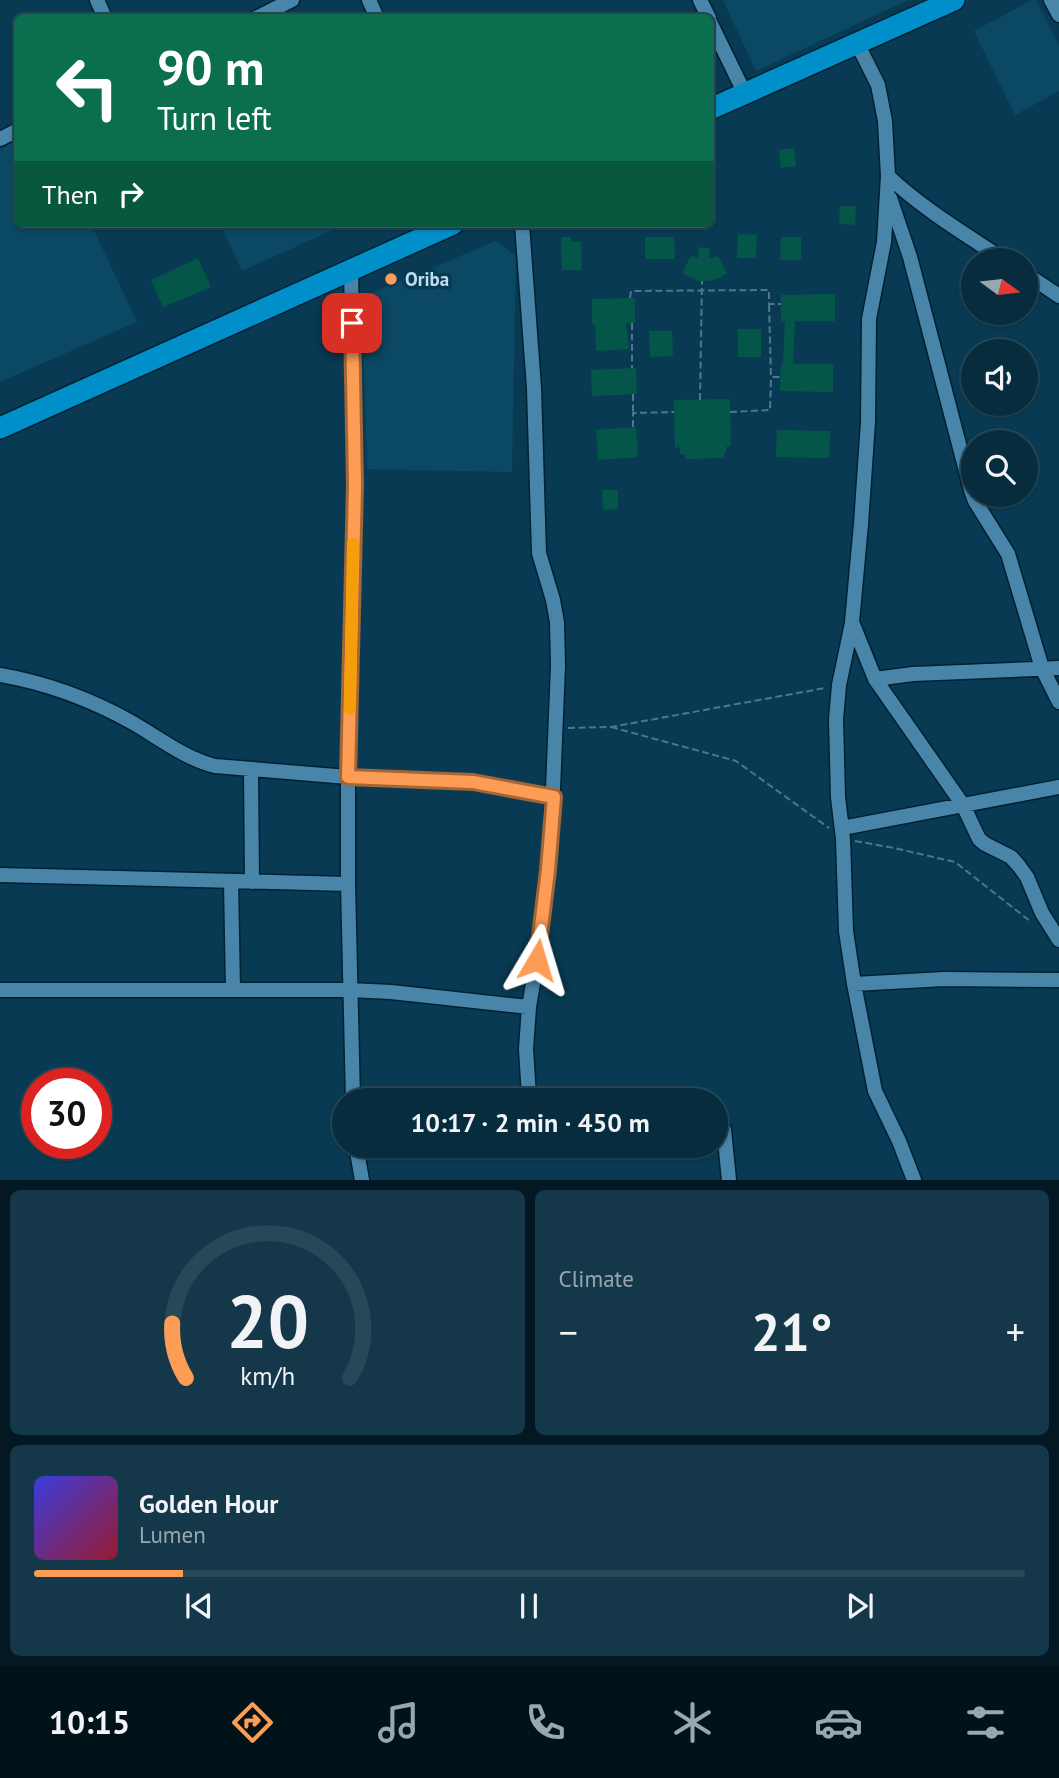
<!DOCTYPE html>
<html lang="en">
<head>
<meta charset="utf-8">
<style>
  :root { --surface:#062c3e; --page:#143849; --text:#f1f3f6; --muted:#98a7b0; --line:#274858; --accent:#fd9d55 }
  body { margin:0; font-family:"PT Sans",sans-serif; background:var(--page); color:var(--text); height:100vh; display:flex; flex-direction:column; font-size:26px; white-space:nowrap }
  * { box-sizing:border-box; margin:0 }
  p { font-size:23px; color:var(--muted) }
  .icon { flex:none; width:38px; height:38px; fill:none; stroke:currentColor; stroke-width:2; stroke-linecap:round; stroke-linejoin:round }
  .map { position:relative; height:1180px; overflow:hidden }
  .details { display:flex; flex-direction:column; gap:10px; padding:10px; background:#031822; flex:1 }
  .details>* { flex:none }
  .banner { position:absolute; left:14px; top:14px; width:700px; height:214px; border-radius:10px; box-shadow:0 2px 5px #0004,0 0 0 2px var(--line); background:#0b6e4f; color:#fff; overflow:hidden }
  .needle { width:46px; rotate:105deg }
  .fabs { position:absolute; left:961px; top:248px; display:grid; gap:14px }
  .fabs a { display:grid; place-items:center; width:77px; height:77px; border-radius:50%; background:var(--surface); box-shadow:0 2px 5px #0004,0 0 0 2px var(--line); font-size:35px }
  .speed { position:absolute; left:21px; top:1068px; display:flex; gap:14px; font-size:35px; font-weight:700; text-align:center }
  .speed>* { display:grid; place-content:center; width:91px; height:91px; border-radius:50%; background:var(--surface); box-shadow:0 2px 5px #0004,0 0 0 2px var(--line); line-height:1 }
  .speed .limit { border:10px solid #d22; background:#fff; color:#111 }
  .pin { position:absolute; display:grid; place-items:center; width:60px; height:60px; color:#fff; margin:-30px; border-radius:14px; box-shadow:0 4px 10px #0006 }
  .me { position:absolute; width:77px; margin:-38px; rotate:7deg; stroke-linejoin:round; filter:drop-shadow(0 0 5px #0008) }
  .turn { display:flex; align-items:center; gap:24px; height:147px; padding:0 28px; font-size:32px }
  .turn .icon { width:91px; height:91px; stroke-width:2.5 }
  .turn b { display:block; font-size:49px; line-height:60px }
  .then { display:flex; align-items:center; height:66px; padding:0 28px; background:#0003; gap:14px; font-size:26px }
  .big { font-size:52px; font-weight:600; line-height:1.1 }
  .details .card { flex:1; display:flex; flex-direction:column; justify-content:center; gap:10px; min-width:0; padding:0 24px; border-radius:10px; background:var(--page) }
  .details .dial { align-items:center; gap:0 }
  .dial svg { height:182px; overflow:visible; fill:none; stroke:var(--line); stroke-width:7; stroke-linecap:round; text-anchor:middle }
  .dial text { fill:var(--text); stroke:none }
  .song { display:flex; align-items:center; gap:21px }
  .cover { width:84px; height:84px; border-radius:10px; background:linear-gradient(135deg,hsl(240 70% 55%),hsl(350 70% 35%)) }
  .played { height:7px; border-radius:4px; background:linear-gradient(90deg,var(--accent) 15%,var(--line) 15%) }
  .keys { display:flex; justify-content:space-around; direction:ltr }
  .heat { display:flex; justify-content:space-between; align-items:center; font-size:38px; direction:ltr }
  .details .tiles { flex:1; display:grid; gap:10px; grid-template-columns:1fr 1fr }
  .card:last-child { grid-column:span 2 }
  .trip { position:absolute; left:332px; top:1088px; width:396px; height:70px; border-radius:35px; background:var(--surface); box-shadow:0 2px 5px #0004,0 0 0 2px var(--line); font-weight:600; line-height:70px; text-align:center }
  .dock { display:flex; height:112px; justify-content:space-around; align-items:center; background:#021219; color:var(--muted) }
  .dock .icon { width:49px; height:49px }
  .dock .selected { color:var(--accent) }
  .dock b { font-size:32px; color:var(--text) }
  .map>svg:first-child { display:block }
  .built { fill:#0b4863 }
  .building { fill:#045748 }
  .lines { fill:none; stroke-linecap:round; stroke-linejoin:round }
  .minor-casing { stroke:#002132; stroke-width:17 }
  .highway-casing { stroke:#002132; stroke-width:24 }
  .path { stroke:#4c778d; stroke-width:2; stroke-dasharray:7 3.5; stroke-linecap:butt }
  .minor { stroke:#4885a8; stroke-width:14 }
  .highway { stroke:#008fc8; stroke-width:21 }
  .route-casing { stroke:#a46637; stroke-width:18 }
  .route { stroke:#fd9d55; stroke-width:12 }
  .slow { stroke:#f59e0b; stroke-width:12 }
  .poi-dot { fill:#fd9d55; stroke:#083b53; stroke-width:2.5 }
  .labels { text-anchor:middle; stroke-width:7; stroke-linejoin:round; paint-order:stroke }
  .poi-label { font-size:19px; font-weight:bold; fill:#bfddf0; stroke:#083b53; text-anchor:start }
</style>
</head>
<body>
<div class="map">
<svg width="1059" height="1180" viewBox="0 0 1059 1180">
  <rect width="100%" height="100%" fill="#083b53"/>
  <path class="built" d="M 723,0 L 908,0 L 756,71 Z
    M 1032,0 L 1036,0 L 1059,45 L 1059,91 L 1015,115 L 974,31 Z
    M 17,141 L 18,224 L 91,224 L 137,322 L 0,382 L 0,149 Z
    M 220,224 L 346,224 L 242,271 Z
    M 496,241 L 516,256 L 512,472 L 367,469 L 362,297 Z"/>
  <path class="building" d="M 794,148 L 796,166 L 781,168 L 779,150 Z
    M 840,206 L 856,206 L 855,225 L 839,224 Z
    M 738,234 L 757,235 L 756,258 L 737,258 Z
    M 561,237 L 571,237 L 571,242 L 581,242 L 582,270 L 562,270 Z
    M 645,237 L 674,237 L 675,259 L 645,259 Z
    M 781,237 L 801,237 L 801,260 L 780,260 Z
    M 699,247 L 710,249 L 709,259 L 718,256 L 727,273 L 717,279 L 708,281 L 698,281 L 682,273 L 691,256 L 698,258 Z
    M 198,258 L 211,287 L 163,307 L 151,280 Z
    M 835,294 L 835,321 L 795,321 L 793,364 L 833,364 L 833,392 L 780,391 L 781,363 L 783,364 L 785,321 L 781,321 L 781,295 Z
    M 635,298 L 635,323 L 626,323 L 629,349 L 596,351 L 595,324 L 592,324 L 592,299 Z
    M 738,329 L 761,329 L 761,357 L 738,357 Z
    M 649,331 L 672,331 L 673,356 L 650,357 Z
    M 636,368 L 637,394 L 592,396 L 591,370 Z
    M 730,399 L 731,446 L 726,447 L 726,453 L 724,453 L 724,458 L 685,459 L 685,454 L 680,454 L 680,447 L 675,448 L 674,400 Z
    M 636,427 L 638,457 L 598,460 L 596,430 Z
    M 777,430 L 830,431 L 829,458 L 776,457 Z
    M 602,490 L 618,490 L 618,509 L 603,510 Z"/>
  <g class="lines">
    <g class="minor-casing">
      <path id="minor" d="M 97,0 L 105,18
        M 369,0 L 377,18
        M 700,0 L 709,18
        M 1051,0 L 1059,15
        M 256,18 L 292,0
        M 710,22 L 745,94
        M 857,43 L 878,85 L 885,121 L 888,176 C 923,209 965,234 1006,261
        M 0,139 L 18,130
        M 888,176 L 884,242 L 869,319 L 868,422 L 861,524 L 852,622 L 875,679 L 963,805 L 979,839 L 985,844 L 1011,857 L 1019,866 L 1027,877 L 1042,913 L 1059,940
        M 890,198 L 910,257 L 971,490 L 975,501 L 1008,554 L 1042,668 L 1059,702
        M 522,224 L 534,388 L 539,553 L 553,600 L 557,622 L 558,666 L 551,838 L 537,960 L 529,1007
        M 351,269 L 355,485 L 348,777 L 348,884 L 353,1101
        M 1026,274 L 1059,296
        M 852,623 L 839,685 L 836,719 L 838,797 L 843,839 L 846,931 L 854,984 L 875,1091 L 899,1141 L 914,1180
        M 0,675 C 47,683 92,700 133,723 C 159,738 186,759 215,766 L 348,777 L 473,782 L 554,797
        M 875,679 L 913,674 L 1059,668
        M 251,769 L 252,882
        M 842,828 L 1059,787
        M 0,875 L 348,884
        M 231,881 L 233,990
        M 854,984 L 944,979 L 1059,980
        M 0,990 L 350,990 L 391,992 L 529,1007 L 526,1049 L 529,1096 L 532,1101
        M 716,1126 L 722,1127 L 724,1130 L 729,1180
        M 356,1146 L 362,1180"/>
    </g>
    <g class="highway-casing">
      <path id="highway" d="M 710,109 L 954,0
        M 0,428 L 453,224"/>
    </g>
    <path class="path" d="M 630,298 L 631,291 L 769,290 L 769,304 L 781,304
      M 769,305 L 771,377 L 780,377
      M 632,323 L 632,368
      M 633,394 L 633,412
      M 700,400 L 702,281
      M 730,412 L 770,410 L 771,378
      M 633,427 L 633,413 L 674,412
      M 611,727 L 736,761 L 829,828
      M 568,728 L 611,727 L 825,688
      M 855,841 L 894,848 L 955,862 L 1030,921"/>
    <use href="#minor" class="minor"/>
    <use href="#highway" class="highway"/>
  </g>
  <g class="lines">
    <g class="route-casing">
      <path id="route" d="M 352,323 L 355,485 L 348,777 L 473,782 L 554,797 L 548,870 L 537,960"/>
    </g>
    <use href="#route" class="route"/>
    <path class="slow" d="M 350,709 L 353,544"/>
  </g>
  <circle class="poi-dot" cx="391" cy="279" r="7"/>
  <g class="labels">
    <g class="poi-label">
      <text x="405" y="286">Oriba</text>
    </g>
  </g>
</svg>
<div class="fabs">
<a><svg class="needle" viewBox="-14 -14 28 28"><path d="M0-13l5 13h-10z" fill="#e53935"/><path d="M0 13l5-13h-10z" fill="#98a7b0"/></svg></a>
<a><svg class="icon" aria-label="sound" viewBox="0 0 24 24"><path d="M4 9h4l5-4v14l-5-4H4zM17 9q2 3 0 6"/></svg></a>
<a><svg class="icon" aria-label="search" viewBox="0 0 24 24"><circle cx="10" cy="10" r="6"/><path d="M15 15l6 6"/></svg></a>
</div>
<div class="speed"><div class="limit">30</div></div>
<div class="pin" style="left:352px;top:323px;background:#d93025"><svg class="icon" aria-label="arrive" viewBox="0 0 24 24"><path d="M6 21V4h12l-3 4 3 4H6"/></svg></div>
<svg class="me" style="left:537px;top:960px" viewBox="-20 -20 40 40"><path d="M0-17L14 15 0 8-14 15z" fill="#fd9d55" stroke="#fff" stroke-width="4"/></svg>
<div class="trip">10:17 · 2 min · 450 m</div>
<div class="banner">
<div class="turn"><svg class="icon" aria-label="left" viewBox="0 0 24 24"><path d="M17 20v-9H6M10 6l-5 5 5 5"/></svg><div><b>90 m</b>Turn left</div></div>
<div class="then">Then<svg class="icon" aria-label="right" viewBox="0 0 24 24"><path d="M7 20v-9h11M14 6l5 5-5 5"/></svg></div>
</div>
</div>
<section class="details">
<div class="tiles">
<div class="card dial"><svg viewBox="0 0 100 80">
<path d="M14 69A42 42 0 1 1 86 69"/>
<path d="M14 69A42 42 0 0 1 8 45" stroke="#fd9d55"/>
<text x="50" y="56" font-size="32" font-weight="700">20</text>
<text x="50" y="72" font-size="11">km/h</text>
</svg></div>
<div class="card"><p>Climate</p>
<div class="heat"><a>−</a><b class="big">21°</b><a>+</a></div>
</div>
<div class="card">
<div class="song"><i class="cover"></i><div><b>Golden Hour</b><p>Lumen</p></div></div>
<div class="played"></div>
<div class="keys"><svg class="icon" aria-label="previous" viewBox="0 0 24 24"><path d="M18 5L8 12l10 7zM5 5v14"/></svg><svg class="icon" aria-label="pause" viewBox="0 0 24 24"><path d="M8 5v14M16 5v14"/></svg><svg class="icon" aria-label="next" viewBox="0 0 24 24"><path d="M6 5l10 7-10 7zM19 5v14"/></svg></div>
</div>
</div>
</section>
<nav class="dock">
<b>10:15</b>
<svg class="icon selected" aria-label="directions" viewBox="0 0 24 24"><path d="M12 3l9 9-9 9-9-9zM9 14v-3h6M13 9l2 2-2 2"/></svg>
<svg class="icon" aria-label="music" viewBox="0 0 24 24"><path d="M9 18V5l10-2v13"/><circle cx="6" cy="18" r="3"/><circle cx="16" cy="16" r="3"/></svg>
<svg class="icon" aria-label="phone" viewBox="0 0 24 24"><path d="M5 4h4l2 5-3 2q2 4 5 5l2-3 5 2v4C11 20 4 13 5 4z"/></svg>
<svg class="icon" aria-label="climate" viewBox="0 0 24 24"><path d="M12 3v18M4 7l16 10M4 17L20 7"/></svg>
<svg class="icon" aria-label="car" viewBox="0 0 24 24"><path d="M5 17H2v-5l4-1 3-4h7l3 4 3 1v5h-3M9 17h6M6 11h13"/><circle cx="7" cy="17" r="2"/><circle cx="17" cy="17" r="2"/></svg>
<svg class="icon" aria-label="filters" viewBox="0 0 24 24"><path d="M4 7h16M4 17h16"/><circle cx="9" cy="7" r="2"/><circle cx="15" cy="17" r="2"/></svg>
</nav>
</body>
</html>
